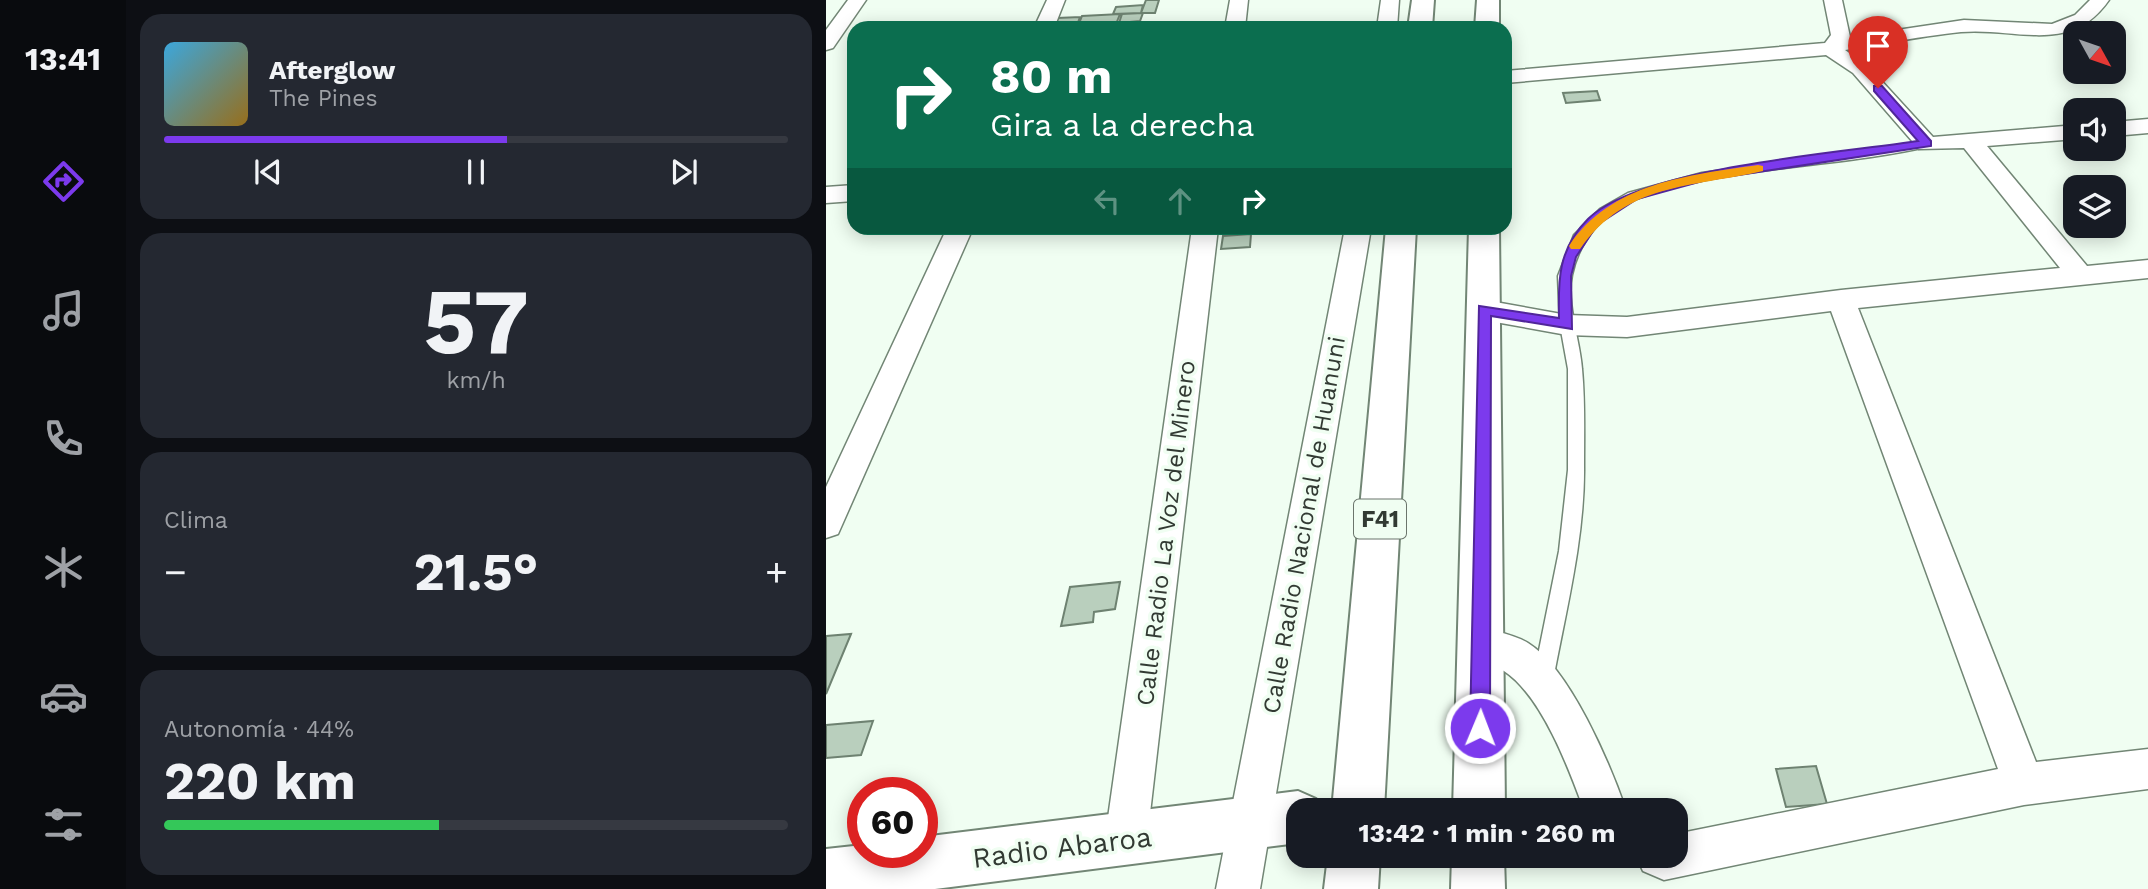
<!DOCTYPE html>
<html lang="es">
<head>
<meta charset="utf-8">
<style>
  :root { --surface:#171b24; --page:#242831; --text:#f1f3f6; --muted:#9ea1a6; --line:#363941; --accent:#7c3aed }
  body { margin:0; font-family:"Work Sans",sans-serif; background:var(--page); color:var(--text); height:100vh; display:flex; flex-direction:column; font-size:26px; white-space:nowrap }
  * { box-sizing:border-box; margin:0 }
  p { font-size:23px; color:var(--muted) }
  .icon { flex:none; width:38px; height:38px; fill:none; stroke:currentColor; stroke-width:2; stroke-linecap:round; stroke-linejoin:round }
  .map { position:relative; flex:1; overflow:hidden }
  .sheet { display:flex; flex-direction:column; gap:14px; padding:14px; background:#0d0f14; width:700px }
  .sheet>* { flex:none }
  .hud { position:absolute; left:21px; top:21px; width:665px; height:214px; border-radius:21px; box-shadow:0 4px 18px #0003; background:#0b6e4f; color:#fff; overflow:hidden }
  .needle { width:46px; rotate:130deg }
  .fabs { position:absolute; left:1237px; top:21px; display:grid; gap:14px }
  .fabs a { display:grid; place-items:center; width:63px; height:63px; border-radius:14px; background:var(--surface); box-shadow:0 4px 18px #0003; font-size:35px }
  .speed { position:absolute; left:21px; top:777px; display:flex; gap:14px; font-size:35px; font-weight:700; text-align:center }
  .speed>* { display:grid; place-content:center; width:91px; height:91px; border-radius:50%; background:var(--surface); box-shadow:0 4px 18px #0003; line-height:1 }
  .speed .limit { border:10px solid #d22; background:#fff; color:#111 }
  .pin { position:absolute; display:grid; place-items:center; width:60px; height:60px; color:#fff; margin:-72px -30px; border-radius:50% 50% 50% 0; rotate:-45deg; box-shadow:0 0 7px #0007 }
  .pin .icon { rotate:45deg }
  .me { position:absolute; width:77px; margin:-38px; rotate:1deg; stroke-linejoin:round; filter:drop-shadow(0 0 5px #0008) }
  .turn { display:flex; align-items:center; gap:24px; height:147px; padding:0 28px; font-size:32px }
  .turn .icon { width:91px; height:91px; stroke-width:2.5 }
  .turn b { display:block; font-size:49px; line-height:60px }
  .lanes { display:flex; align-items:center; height:66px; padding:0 28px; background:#0003; justify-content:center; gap:35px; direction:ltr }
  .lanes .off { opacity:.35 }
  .big { font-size:52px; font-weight:700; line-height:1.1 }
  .sheet .tile { flex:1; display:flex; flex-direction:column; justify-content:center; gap:10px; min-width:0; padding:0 24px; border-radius:21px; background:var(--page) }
  .sheet .dial { align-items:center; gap:0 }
  .dial b { font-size:91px; line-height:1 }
  .song { display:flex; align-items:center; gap:21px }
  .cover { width:84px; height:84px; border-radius:10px; background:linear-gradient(135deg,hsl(200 70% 55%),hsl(40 70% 35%)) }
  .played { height:7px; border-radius:4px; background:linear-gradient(90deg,var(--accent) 55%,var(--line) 55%) }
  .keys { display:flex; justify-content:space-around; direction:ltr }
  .heat { display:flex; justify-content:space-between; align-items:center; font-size:38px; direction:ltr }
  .charge { height:10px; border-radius:5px; background:linear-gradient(90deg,#34c759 44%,var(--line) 0) }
  .trip { position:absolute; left:460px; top:798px; width:402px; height:70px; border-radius:21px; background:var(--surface); box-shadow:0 4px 18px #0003; font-weight:700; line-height:70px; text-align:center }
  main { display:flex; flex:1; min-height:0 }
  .tab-bar { display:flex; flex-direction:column; width:126px; justify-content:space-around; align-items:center; background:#090b0e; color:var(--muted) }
  .tab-bar .icon { width:49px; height:49px }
  .tab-bar .current { color:var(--accent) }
  .tab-bar b { font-size:32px; color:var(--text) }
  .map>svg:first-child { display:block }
  .building { fill:#b9cfbd; stroke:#6e8271; stroke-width:2 }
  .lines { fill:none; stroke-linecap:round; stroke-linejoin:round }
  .service-casing { stroke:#728675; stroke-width:3 }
  .minor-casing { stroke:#728675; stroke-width:3 }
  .tertiary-casing { stroke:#728675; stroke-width:4 }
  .primary-casing { stroke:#728675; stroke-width:4 }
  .service { fill:#fff; fill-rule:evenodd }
  .minor { fill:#fff; fill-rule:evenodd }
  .tertiary { fill:#fff; fill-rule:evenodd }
  .primary { fill:#fff; fill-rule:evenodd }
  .route { fill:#7c3aed; stroke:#51269a; stroke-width:2 }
  .slow { fill:#f59e0b }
  .labels { text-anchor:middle; stroke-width:7; stroke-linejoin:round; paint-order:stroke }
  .shield { fill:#f0fef2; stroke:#6b756c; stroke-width:2 }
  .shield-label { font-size:23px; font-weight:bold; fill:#323a33 }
  .street-label { font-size:24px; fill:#323a33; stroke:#f0fef2 }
  .near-street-label { font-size:28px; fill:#323a33; stroke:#f0fef2 }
</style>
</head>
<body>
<main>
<nav class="tab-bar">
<b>13:41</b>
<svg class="icon current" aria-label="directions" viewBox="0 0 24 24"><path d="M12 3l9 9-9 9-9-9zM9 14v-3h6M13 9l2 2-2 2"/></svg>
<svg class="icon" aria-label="music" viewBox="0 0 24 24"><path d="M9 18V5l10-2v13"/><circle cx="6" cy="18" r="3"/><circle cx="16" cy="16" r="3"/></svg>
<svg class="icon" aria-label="phone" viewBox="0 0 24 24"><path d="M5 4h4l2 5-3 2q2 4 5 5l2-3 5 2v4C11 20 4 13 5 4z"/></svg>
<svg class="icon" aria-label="climate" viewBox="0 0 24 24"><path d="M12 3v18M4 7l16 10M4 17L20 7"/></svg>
<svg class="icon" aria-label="car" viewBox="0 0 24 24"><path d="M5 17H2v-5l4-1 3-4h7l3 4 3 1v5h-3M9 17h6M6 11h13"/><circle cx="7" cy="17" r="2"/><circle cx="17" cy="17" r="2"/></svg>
<svg class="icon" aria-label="filters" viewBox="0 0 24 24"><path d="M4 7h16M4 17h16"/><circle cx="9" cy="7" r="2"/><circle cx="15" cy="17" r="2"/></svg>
</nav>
<section class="sheet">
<div class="tile">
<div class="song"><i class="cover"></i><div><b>Afterglow</b><p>The Pines</p></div></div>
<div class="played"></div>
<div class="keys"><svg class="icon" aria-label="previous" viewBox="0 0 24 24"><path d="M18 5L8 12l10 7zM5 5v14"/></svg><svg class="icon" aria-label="pause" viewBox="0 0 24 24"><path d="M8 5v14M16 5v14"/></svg><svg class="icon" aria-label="next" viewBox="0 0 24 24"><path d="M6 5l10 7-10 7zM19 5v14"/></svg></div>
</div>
<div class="tile dial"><b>57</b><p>km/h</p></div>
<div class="tile"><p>Clima</p>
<div class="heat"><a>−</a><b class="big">21.5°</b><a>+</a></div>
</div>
<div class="tile"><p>Autonomía · 44%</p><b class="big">220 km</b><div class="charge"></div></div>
</section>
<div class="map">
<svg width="1322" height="889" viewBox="0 0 1322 889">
  <rect width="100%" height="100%" fill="#f0fef2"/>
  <path class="building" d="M 320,0 L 333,0 L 329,13 L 315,13 Z
    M 317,5 L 315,13 L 287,14 L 290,7 Z
    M 317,13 L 314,21 L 293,23 L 296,14 Z
    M 294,14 L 290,24 L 252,26 L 256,16 Z
    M 254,17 L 250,28 L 227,28 L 231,18 Z
    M 383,22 L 382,28 L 356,28 L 357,24 Z
    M 771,91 L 774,100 L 740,103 L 737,93 Z
    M 398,228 L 420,228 L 419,234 L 397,236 Z
    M 454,228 L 493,228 L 493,230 L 453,232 Z
    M 425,234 L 424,247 L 395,249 L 397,236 Z
    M 294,582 L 289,609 L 268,612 L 267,622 L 235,626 L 244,587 Z
    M 25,634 L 0,694 L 0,636 Z
    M 47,721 L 35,755 L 0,758 L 0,725 Z
    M 990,766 L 1001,804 L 960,807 L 950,769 Z"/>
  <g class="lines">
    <g class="service-casing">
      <path id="service" d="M 1101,141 L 1107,144 L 1105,146 C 1009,168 907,165 813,198 C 779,210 753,240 746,275 C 740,304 754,340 756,369 C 759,401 758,433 758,465 C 759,537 740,610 727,680 L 724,687 L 717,690 L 710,687 L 707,680 L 733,551 L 742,470 L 742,369 L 734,325 L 732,276 L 748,235 L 774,209 L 802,193 L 876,173 Z"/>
    </g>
    <g class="minor-casing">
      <path id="minor" d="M 22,0 L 40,0 L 7,48 L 0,50 L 0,30 Z
        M 221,0 L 239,0 L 228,28 L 208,28 Z
        M 404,0 L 422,0 L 419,28 L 399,28 Z
        M 555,0 L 573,0 L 571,28 L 551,28 Z
        M 998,0 L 1016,0 L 1024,37 L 1138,20 L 1226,24 L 1249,15 L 1264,0 L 1283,0 C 1244,56 1191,27 1135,32 C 1096,36 1057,44 1019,50 L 1041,65 L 1107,137 L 1250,125 L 1250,139 L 1161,146 L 1261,266 L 1322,260 L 1322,278 L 1032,308 L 1210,762 L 1322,749 L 1322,789 L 1198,805 L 838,880 L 817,871 L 810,856 L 850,856 L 850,834 L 1172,769 L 1005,311 L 801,337 L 741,335 L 658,320 L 648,317 L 644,310 L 648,303 L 658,300 L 741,315 L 801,317 L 1015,290 L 1234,268 L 1138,148 L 1093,149 L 1027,73 L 1000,55 L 679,83 L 679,71 L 999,43 L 1005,35 Z
        M 1322,119 L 1322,133 L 1288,136 L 1288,122 Z
        M 28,185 L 28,201 L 0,203 L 0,187 Z
        M 121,228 L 147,228 L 12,534 L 0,538 L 0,487 Z
        M 366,228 L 392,228 L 321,839 L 315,854 L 300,860 L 285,854 L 279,839 Z
        M 519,228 L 545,228 L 434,889 L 390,889 Z
        M 656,627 C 671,632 689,635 702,643 C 744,669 784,764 800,810 L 758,810 C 743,769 716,696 678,671 C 668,665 654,662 643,658 L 637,645 L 643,632 Z"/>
    </g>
    <g class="tertiary-casing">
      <path id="tertiary" d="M 472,791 L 490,799 L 495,810 L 472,810 L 472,843 L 109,889 L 0,889 L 0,849 L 37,845 L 37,852 L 96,852 L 96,837 Z"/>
    </g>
    <g class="primary-casing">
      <path id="primary" d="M 586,0 L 608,0 L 606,28 L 582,28 Z
        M 651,0 L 673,0 L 673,28 L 649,28 Z
        M 560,228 L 590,228 L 558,810 L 506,810 Z
        M 643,228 L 673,228 L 679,810 L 627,810 Z
        M 502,856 L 554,856 L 552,889 L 498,889 Z
        M 626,856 L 678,856 L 679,889 L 625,889 Z"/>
    </g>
    <use href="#service" class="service"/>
    <use href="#minor" class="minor"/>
    <use href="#tertiary" class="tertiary"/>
    <use href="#primary" class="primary"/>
  </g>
  <path class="route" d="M 1048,86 L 1056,86 L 1105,141 L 1105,146 L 880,180 L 811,199 L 771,225 L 750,257 L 745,276 L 746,329 L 665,316 L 664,728 L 661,735 L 654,738 L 647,735 L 644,728 L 653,306 L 733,318 C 732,280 732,249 762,219 C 815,167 1015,153 1092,141 L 1048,91 Z"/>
  <path class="slow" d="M 932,165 L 937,166 L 937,171 C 864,188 802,182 754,249 L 745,249 L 743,246 C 784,183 863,175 932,165 Z"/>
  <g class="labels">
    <rect class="shield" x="528" y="499.5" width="52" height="39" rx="5"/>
    <g class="shield-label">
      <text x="554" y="527">F41</text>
    </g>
    <g class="street-label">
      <text transform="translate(478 525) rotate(-80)" y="8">Calle Radio Nacional de Huanuni</text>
      <text transform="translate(340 533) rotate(-83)" y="8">Calle Radio La Voz del Minero</text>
    </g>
    <g class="near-street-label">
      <text transform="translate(236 847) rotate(-7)" y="10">Radio Abaroa</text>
    </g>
  </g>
</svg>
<div class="fabs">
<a><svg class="needle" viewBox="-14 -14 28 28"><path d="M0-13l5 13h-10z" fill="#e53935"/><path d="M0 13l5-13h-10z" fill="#9ea1a6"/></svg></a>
<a><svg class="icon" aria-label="sound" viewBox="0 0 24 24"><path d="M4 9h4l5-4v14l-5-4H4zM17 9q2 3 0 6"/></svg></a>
<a><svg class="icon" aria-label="layers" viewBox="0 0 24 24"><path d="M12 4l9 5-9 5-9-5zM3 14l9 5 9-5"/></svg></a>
</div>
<div class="speed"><div class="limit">60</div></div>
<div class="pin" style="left:1052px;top:88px;background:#d93025"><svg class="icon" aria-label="arrive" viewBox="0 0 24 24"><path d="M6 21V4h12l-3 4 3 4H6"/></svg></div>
<svg class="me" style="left:654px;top:728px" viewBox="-20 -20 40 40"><circle r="17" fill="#7c3aed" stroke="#fff" stroke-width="3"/><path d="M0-11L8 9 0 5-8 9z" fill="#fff"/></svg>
<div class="trip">13:42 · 1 min · 260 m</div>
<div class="hud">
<div class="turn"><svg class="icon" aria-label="right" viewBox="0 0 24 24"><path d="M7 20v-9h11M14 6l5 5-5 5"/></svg><div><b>80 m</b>Gira a la derecha</div></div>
<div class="lanes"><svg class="icon off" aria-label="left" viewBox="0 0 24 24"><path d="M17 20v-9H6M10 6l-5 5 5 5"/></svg><svg class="icon off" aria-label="ahead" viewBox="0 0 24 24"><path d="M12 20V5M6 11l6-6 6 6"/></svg><svg class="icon" aria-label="right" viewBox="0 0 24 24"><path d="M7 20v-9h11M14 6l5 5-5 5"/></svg></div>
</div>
</div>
</main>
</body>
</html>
